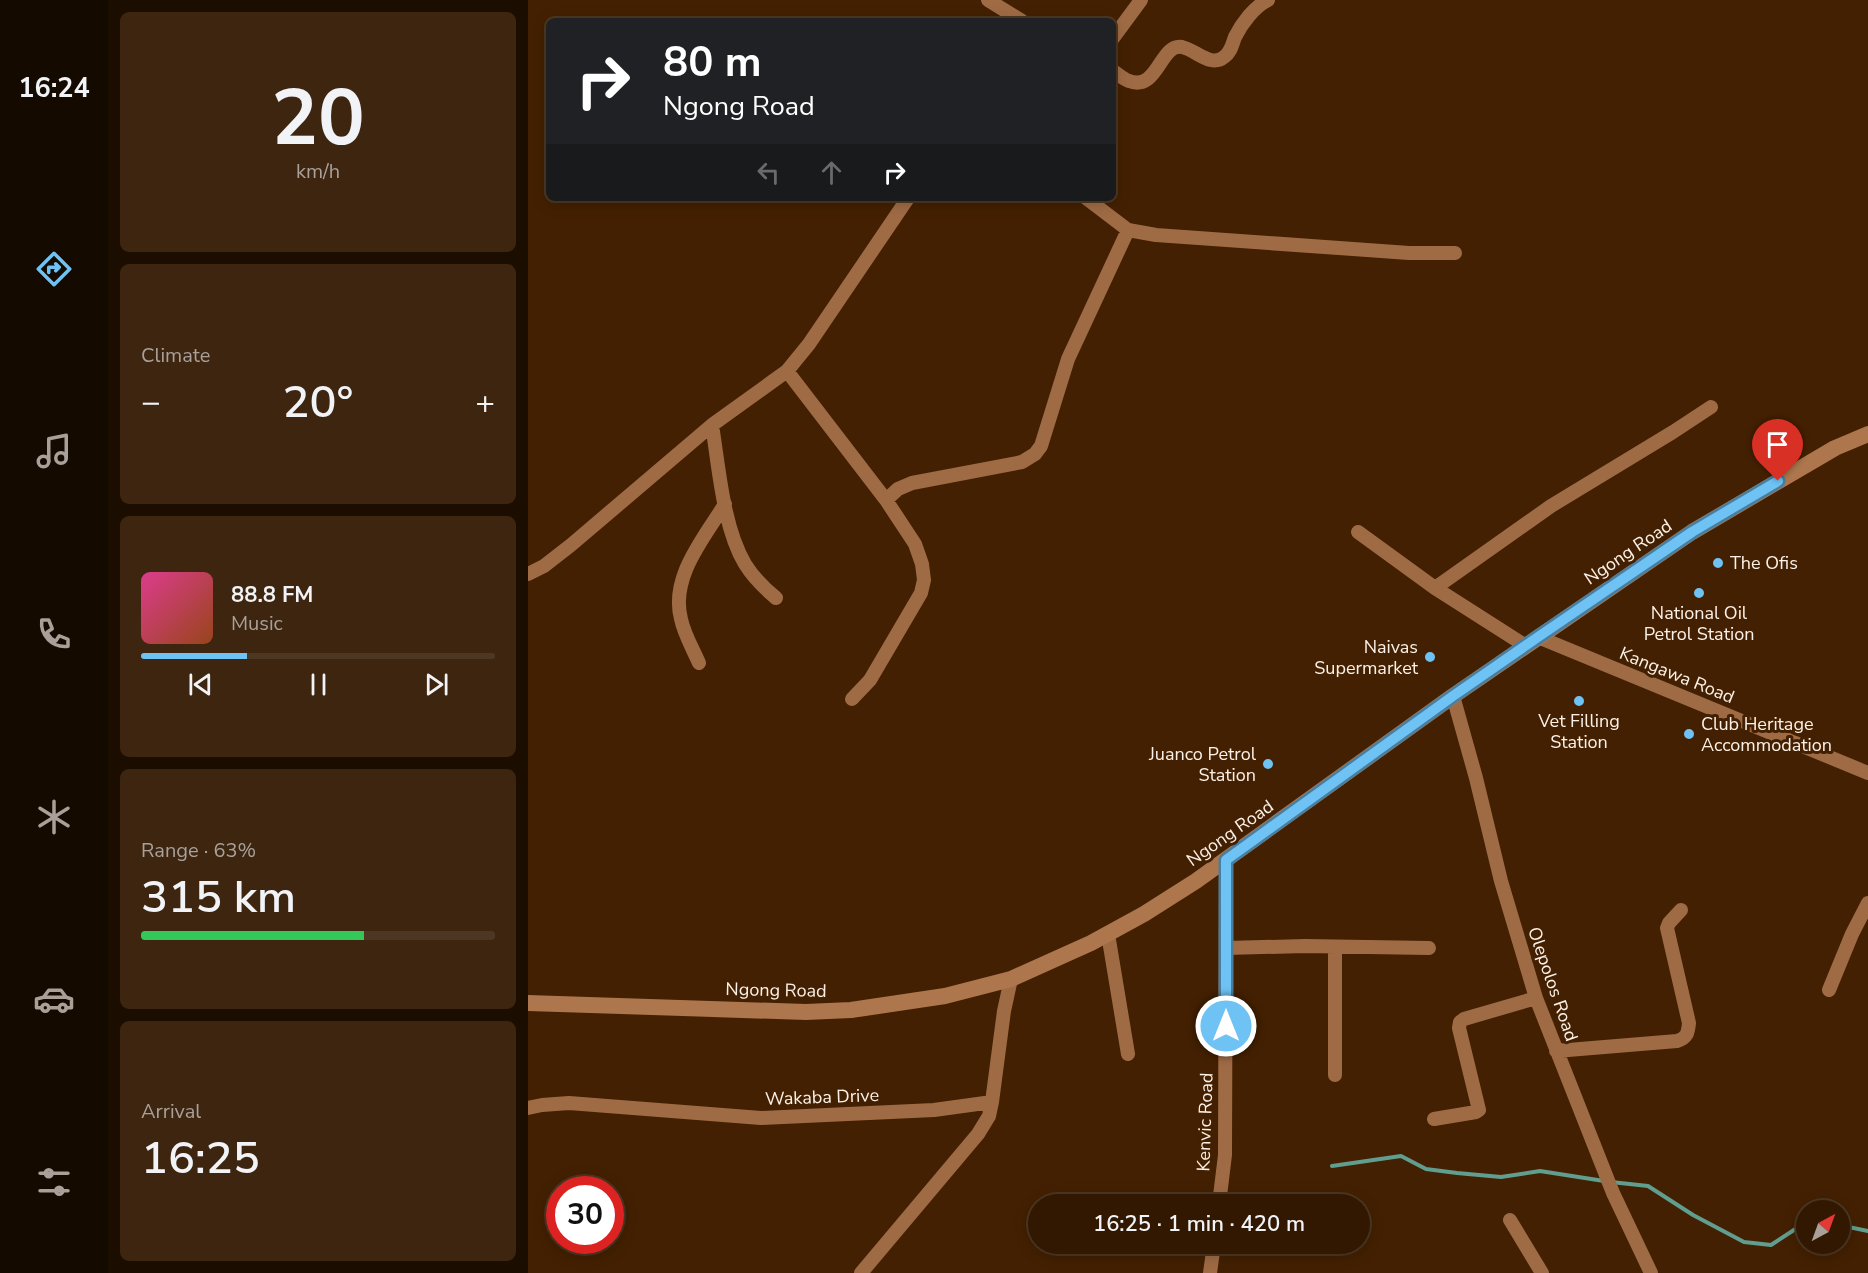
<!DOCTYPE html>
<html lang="en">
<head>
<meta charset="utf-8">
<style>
  :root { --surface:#321801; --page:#3d2510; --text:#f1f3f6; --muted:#a8a099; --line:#4d3723; --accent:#6fc2f4 }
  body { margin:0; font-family:"Nunito Sans",sans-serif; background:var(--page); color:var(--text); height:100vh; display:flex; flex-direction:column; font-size:22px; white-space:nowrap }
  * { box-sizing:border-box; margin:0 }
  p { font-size:20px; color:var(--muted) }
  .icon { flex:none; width:33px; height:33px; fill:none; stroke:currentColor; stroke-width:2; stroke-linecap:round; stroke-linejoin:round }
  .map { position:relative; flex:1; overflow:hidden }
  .side { display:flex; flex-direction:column; gap:12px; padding:12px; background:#1c0d01; width:420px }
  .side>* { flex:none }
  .banner { position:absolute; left:18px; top:18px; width:570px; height:183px; border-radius:9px; box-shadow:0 3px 15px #0003,0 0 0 2px var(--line); background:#202124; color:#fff; overflow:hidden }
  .needle { width:39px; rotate:41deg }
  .tools { position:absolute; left:1268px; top:1200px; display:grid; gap:12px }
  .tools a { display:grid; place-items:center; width:54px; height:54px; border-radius:50%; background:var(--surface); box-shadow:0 3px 15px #0003,0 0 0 2px var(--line); font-size:30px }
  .speed { position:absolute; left:18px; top:1176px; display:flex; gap:12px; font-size:30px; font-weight:700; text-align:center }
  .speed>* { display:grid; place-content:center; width:78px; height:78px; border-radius:50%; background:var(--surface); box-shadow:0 3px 15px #0003,0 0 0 2px var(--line); line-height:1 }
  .speed .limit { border:9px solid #d22; background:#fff; color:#111 }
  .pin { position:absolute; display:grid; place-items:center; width:51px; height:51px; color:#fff; margin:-62px -26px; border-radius:50% 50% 50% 0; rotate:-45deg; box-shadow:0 0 6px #0007 }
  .pin .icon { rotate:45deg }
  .me { position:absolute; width:66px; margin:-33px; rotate:0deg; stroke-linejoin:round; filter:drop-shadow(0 0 4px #0008) }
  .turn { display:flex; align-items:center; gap:21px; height:126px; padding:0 18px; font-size:27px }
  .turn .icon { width:78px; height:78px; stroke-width:2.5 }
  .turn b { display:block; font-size:42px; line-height:51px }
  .lanes { display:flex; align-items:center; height:57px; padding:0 18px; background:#0003; justify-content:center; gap:30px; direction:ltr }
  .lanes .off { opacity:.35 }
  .big { font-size:45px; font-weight:600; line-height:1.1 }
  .side .card { flex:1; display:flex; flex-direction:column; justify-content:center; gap:9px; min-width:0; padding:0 21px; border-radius:9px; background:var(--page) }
  .side .dial { align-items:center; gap:0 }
  .dial b { font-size:78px; line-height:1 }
  .song { display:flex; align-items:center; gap:18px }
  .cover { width:72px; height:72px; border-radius:9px; background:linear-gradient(135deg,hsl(330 70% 55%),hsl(20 70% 35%)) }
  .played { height:6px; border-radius:3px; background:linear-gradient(90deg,var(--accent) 30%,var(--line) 30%) }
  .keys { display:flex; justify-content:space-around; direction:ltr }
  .heat { display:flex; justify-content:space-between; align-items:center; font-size:33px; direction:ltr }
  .charge { height:9px; border-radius:4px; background:linear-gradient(90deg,#34c759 63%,var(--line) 0) }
  .trip { position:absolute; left:500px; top:1194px; width:342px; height:60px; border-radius:30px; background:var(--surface); box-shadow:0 3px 15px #0003,0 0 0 2px var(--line); font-weight:600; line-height:60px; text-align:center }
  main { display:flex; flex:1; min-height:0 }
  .tabs { display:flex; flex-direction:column; width:108px; justify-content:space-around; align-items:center; background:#140a00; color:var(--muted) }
  .tabs .icon { width:42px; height:42px }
  .tabs .active { color:var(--accent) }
  .tabs b { font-size:27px; color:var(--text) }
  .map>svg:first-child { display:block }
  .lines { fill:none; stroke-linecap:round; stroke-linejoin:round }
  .stream { stroke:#609e90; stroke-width:4 }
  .minor { stroke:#9f6b45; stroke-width:14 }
  .major { stroke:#ad764d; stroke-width:16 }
  .route-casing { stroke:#487e9f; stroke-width:15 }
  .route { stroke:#6fc2f4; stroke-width:10 }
  .poi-dot { fill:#6fc2f4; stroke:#432001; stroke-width:2 }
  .labels { text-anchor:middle; stroke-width:6; stroke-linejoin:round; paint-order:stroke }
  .street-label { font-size:18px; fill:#fcf1e8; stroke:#432001 }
  .poi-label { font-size:18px; fill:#fcf1e8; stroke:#432001; text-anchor:start }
</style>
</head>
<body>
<main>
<nav class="tabs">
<b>16:24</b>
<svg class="icon active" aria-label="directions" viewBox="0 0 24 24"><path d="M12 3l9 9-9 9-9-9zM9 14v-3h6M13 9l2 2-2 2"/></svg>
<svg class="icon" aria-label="music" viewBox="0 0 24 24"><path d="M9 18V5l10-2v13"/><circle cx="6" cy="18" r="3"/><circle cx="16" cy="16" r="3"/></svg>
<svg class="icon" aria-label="phone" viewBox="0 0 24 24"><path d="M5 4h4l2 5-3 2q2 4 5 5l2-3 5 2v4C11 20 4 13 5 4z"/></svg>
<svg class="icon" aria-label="climate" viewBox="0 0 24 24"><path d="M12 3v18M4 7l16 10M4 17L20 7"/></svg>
<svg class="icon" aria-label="car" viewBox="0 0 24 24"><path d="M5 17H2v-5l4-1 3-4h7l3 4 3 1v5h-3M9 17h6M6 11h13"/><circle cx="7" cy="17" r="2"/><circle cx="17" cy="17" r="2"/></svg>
<svg class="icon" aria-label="filters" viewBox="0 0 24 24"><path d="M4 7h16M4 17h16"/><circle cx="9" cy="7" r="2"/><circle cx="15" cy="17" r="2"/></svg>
</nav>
<section class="side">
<div class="card dial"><b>20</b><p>km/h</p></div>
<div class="card"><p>Climate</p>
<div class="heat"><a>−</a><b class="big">20°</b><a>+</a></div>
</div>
<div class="card">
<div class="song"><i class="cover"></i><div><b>88.8 FM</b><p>Music</p></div></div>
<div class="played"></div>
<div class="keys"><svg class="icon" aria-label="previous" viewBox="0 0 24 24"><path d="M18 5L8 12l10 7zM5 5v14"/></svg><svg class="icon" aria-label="pause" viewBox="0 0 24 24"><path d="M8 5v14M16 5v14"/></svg><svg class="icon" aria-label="next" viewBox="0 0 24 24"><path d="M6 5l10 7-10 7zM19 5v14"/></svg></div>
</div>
<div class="card"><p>Range · 63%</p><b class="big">315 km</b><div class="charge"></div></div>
<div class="card"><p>Arrival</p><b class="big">16:25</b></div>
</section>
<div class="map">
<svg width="1340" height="1273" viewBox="0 0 1340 1273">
  <rect width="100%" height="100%" fill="#432001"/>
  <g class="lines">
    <path class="stream" d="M 804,1166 L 873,1156 L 898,1169 L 929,1173 L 973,1177 L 1012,1171 L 1076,1181
      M 1083,1182 L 1120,1186 L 1165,1215 L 1216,1242 L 1243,1245 L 1269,1228 L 1278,1227
      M 1311,1225 L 1340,1231"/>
    <path class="minor" d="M 460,0 L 494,21
      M 585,38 L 613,0
      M 585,71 C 590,74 595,79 601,81 C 630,92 632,43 654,47 C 668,50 683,68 696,57 C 703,52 704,45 707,37 C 714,23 726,7 740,0
      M 558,198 L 600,230 L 628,235 L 881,253 L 927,253
      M 259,371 L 358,500 L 387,544 L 394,564 L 396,580 L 393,593 L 342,680 L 324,699
      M 184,425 C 191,468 195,527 217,564 C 225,577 236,588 248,598
      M 358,500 L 370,489 L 384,483 L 494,462 L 507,454 L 513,446 L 540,359 L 600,230
      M 830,532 L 907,588 L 998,646
      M 0,574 L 16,566 L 43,545 L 184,425 L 259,371 L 281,344 L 380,198
      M 907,588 L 1023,506 L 1145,432 L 1183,407
      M 1010,637 L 1340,773
      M 171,663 C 165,649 156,634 153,619 C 142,577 176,538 197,504
      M 925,696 L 948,778 L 973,881 L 1008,998 L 1085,1193 L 1123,1273
      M 580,934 L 600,1054
      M 698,948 L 777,946 L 901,948
      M 1301,990 L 1324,934 L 1340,903
      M 1028,1051 L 1149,1041 C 1159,1038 1160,1033 1161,1023 L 1139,928 L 1141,923 L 1153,910
      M 807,1075 L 807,948
      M 0,1108 L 14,1105 L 41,1103 L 233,1118 L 406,1110 L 464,1102 L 476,1011 L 483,979
      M 906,1119 L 948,1112 L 951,1110 L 931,1028 L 932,1022 L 936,1019 L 1008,998
      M 691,1204 L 697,1155 L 698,860
      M 982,1220 L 1014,1273
      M 333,1273 L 450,1134 L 461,1116 L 464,1102
      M 682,1273 L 686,1244"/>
    <path class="major" d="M 0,1003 L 278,1012 L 323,1010 L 417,996 L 483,979 L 563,943 L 616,914 L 668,881 L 925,696 L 1164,532 L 1307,448 L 1340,434"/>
  </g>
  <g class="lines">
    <g class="route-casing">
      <path id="route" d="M 698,1026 L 698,860 L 925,696 L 1010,637 L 1164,532 L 1250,481"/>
    </g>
    <use href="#route" class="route"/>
  </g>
  <g class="poi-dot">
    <circle cx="1190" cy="563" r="6"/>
    <circle cx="1171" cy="593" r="6"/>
    <circle cx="902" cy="657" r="6"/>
    <circle cx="1051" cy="701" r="6"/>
    <circle cx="1161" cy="734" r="6"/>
    <circle cx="740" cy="764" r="6"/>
  </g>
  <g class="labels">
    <g class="street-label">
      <text transform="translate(1100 552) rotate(-34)" y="6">Ngong Road</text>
      <text transform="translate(1149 675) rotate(22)" y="6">Kangawa Road</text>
      <text transform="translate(702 833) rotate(-35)" y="6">Ngong Road</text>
      <text transform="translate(1025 984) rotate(71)" y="6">Olepolos Road</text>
      <text transform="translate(248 990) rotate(1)" y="6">Ngong Road</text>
      <text transform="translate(294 1097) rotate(-2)" y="6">Wakaba Drive</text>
      <text transform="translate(677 1122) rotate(-88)" y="6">Kenvic Road</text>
    </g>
    <g class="poi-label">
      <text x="1202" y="569">The Ofis</text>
      <text x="1171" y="619" text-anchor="middle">National Oil<tspan x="1171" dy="21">Petrol Station</tspan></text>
      <text x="890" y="653" text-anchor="end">Naivas<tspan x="890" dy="21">Supermarket</tspan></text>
      <text x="1051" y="727" text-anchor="middle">Vet Filling<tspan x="1051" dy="21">Station</tspan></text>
      <text x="1173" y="730">Club Heritage<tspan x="1173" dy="21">Accommodation</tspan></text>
      <text x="728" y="760" text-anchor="end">Juanco Petrol<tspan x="728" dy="21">Station</tspan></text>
    </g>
  </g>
</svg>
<div class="tools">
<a><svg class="needle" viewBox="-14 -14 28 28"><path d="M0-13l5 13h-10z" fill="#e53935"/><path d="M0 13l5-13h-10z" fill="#a8a099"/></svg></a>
</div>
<div class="speed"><div class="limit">30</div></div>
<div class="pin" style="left:1250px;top:481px;background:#d93025"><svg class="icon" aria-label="arrive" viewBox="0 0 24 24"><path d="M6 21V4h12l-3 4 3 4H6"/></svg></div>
<svg class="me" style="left:698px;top:1026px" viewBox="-20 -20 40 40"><circle r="17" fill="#6fc2f4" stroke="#fff" stroke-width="3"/><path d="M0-11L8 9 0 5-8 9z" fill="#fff"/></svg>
<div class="trip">16:25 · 1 min · 420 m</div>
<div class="banner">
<div class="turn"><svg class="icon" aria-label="right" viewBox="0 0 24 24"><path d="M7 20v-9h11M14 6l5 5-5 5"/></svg><div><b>80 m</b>Ngong Road</div></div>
<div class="lanes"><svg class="icon off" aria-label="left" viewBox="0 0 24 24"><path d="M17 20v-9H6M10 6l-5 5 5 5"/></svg><svg class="icon off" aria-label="ahead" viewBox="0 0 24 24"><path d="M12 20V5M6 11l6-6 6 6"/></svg><svg class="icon" aria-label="right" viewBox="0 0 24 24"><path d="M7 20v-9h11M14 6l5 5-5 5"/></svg></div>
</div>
</div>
</main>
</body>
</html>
